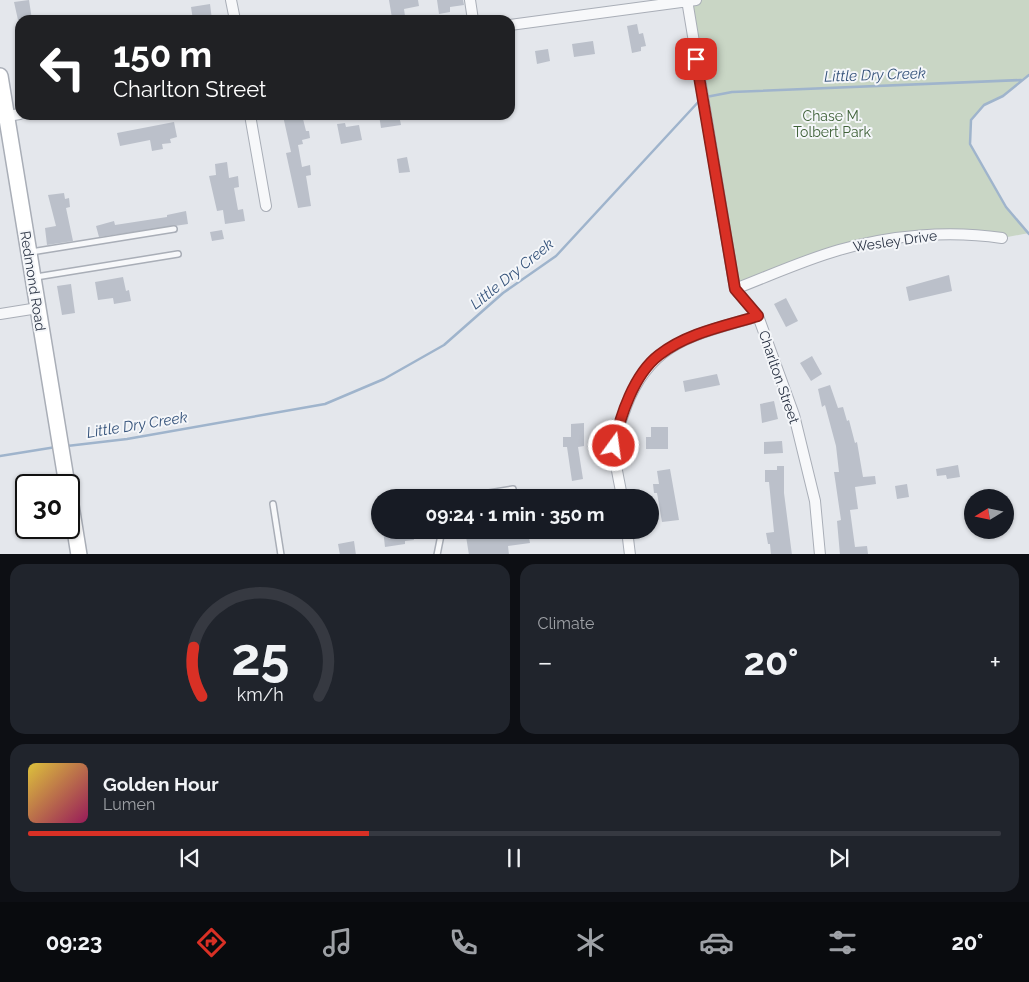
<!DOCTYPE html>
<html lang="en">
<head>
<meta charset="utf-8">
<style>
  :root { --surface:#171b24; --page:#20242c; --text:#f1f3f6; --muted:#9ea1a6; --line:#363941; --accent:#d93025 }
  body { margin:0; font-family:Raleway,sans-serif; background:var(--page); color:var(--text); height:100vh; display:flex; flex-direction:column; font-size:19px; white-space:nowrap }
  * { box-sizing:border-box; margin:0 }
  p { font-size:16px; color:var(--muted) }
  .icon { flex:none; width:28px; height:28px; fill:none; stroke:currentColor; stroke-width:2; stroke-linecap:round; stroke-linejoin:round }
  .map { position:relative; height:554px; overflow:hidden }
  .details { display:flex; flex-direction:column; gap:10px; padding:10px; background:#0d0f14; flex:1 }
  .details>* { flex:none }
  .top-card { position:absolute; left:15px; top:15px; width:500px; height:105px; border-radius:15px; box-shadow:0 1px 4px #0004; background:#202124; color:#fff; overflow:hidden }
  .needle { width:32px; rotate:260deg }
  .tools { position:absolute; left:964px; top:489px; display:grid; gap:10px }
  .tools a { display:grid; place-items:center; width:50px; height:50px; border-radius:50%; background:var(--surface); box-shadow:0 1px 4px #0004; font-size:25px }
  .speed { position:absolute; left:15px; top:474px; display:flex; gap:10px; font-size:25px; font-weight:700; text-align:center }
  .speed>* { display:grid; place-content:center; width:65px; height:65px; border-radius:50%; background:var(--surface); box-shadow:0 1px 4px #0004; line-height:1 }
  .speed .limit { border:2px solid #111; border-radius:8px; background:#fff; color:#111 }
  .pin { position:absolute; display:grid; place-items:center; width:42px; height:42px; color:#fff; margin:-21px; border-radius:10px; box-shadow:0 2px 8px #0006 }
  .me { position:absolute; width:55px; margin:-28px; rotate:14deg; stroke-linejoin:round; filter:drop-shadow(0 0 4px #0008) }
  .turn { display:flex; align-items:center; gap:18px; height:105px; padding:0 15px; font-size:22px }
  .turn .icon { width:65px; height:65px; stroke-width:2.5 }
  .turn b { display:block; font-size:35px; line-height:42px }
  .big { font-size:38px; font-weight:700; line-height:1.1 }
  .details .widget { flex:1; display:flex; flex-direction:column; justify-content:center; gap:8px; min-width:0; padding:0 18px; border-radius:15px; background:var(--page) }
  .details .dial { align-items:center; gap:0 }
  .dial svg { height:130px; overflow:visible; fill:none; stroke:var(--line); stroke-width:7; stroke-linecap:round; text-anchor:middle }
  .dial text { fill:var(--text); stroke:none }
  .song { display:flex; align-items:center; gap:15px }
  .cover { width:60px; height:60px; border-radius:8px; background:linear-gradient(135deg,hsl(50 70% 55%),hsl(330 70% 35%)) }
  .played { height:5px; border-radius:2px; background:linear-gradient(90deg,var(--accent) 35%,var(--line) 35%) }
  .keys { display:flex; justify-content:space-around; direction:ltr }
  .heat { display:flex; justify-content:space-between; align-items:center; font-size:28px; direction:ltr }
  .details .tiles { flex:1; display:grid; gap:10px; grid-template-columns:1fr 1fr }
  .widget:last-child { grid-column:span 2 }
  .trip { position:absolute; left:371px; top:489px; width:288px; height:50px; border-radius:25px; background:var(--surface); box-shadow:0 1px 4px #0004; font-weight:700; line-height:50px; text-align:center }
  .menu { display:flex; height:80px; justify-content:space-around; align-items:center; background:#090b0e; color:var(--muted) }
  .menu .icon { width:35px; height:35px }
  .menu .selected { color:var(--accent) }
  .menu b { font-size:22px; color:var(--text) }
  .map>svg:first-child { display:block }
  .green { fill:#c9d6c5 }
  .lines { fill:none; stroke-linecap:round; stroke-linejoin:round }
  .stream { stroke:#9fb4cc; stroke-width:2.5 }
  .building { fill:#bbc0ca }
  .lane-casing { stroke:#a9aeb7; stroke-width:8 }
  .street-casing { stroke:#a9aeb7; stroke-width:12 }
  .secondary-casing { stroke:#a9aeb7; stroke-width:18 }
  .lane { stroke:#f7f8fa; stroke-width:5 }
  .street { stroke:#f7f8fa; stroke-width:10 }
  .secondary { stroke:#fff; stroke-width:15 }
  .route-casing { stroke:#8d1f18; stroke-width:12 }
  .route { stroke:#d93025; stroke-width:9 }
  .labels { text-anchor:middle; stroke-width:4; stroke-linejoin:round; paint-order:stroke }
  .park-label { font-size:14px; fill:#3f6138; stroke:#f4f6f9 }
  .street-label { font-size:14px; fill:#2b3445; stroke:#f4f6f9 }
  .water-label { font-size:15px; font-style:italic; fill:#34527a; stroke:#f4f6f9 }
</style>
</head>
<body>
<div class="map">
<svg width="1029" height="555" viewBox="0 0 1029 555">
  <rect width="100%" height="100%" fill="#e4e7ec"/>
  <path class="green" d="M 696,0 L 1029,0 L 1029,75 L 1003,96 L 984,105 L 971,120 L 970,144 L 1006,207 L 1029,233 L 1002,238 L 970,234 L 857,245 L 735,289 L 687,1 Z"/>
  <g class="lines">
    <path class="stream" d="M 1029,75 L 1003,96 L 984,105 L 971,120 L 970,144 L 1006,207 L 1029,234
      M 706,97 L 732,92 L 1021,80
      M 67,446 L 127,439 L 325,404 L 384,379 L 444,345 L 503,293 L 556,256 L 701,99
      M 0,456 L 56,447"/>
  </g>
  <path class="building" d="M 29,0 L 32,20 L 18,20 L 14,2 Z
    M 389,0 L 418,0 L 419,6 L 404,9 L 405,16 L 392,18 Z
    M 437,0 L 463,0 L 464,5 L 450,7 L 450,12 L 439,14 Z
    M 210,4 L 212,20 L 193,20 L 191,7 Z
    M 637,24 L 639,34 L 643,33 L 646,46 L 641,47 L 641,51 L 632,53 L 627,26 Z
    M 593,41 L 595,54 L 574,57 L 572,44 Z
    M 548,49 L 550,61 L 537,64 L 535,51 Z
    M 290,115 L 302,115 L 306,131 L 309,131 L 310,138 L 302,140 L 303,144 L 298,145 L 302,167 L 310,165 L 311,175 L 306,176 L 311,206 L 298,208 L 286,153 L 291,152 L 283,116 Z
    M 379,115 L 399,115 L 401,125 L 381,128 Z
    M 174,122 L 177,137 L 170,139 L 171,143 L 162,144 L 163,149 L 152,151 L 150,140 L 120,146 L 117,133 Z
    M 345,123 L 346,127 L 359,125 L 362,140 L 341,144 L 337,124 Z
    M 407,157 L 410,172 L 399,173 L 397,159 Z
    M 227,162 L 229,178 L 238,176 L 239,187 L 234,188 L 238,210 L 243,209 L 245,221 L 225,224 L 223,210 L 217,211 L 209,176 L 216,175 L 215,164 Z
    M 64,193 L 65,199 L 69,198 L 70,207 L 66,208 L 73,241 L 47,245 L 45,228 L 56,226 L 48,195 Z
    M 186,211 L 188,224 L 99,237 L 96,226 L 114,221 L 115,225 L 167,217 L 167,215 Z
    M 222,230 L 224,239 L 212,241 L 210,232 Z
    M 949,275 L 952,291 L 909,301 L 906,287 Z
    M 123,277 L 126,291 L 129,290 L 131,301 L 114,304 L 113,298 L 98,300 L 95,282 Z
    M 71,284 L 75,313 L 62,315 L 57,286 Z
    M 786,298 L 798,321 L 786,327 L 774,304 Z
    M 812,356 L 822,374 L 811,381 L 800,363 Z
    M 717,374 L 720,385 L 685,392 L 683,381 Z
    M 830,385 L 838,408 L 843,407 L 847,421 L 849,420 L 855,443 L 857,442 L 863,477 L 875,476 L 876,484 L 855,487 L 858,509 L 850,510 L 855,547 L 867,546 L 868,554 L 840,555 L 837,521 L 841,520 L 834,472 L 839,472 L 836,446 L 825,405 L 822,407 L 818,389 Z
    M 774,401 L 778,419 L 762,423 L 760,404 Z
    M 584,423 L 584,446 L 578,447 L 583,479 L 572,481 L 567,447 L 563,447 L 563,437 L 571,437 L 571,424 Z
    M 651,427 L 668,427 L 668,449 L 646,449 L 646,437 L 651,437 Z
    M 782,441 L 783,453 L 764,454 L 764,442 Z
    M 958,465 L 960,477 L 947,479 L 946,475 L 937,476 L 936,469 Z
    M 777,466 L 784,466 L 784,493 L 792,555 L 771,555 L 770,544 L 768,544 L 766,533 L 774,532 L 769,482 L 765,482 L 765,470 L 777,470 Z
    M 670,469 L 679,520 L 662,522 L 657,493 L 654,493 L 653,484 L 659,484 L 657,471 Z
    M 907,484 L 909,497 L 897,499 L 895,486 Z
    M 383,530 L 412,530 L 414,540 L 405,541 L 405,544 L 385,547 Z
    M 465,530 L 498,530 L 498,533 L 505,532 L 505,535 L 528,532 L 530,543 L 508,546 L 509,555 L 469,555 Z
    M 354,541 L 356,555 L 340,555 L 338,544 Z"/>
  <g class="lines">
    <g class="lane-casing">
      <path id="lane" d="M 31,252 L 174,229
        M 36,277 L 178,254
        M 458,498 L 513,489
        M 273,504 L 281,555
        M 437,555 L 442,530"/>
    </g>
    <g class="street-casing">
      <path id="street" d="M 231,0 L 235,20
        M 470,0 L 473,20
        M 687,0 L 735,289 L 758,316 L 794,415 L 815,501 L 820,555
        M 510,25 L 696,0
        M 250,115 L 266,206
        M 7,116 L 20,114
        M 735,289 C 769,276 804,260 839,250 C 891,235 949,230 1002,238
        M 0,314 L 38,308
        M 622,498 C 620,481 613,461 615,444 C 616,431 622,419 626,407 C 651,340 696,335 758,316
        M 627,530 L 630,555"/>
    </g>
    <g class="secondary-casing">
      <path id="secondary" d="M 0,76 L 67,485
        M 69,493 L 79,555"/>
    </g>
    <use href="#lane" class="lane"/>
    <use href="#street" class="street"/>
    <use href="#secondary" class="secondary"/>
  </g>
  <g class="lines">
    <g class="route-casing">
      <path id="route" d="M 614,446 C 620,416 634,374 659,355 C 687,333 725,326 758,316 L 735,289 L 696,59"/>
    </g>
    <use href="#route" class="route"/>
  </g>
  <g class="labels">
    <g class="park-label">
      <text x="832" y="121">Chase M.<tspan x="832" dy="16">Tolbert Park</tspan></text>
    </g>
    <g class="street-label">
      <text transform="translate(895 241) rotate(-8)" y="5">Wesley Drive</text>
      <text transform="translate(33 281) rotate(81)" y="5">Redmond Road</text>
      <text transform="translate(779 377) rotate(71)" y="5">Charlton Street</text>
    </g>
    <g class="water-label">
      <text transform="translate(875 75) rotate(-2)" y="5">Little Dry Creek</text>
      <text transform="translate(512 274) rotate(-39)" y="5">Little Dry Creek</text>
      <text transform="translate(137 425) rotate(-9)" y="5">Little Dry Creek</text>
    </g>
  </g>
</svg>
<div class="tools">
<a><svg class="needle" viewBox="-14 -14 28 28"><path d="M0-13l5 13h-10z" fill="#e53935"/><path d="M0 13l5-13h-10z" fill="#9ea1a6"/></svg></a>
</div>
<div class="speed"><div class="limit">30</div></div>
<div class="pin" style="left:696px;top:59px;background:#d93025"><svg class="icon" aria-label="arrive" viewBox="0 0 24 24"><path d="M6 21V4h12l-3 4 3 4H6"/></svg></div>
<svg class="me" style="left:614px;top:446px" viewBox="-20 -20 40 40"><circle r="17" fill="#d93025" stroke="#fff" stroke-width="3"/><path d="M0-11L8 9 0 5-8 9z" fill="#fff"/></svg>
<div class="trip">09:24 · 1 min · 350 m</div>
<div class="top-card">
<div class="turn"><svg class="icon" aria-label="left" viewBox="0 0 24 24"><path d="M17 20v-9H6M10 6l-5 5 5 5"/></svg><div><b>150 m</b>Charlton Street</div></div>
</div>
</div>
<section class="details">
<div class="tiles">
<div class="widget dial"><svg viewBox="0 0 100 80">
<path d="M14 69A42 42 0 1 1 86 69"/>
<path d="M14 69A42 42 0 0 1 9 39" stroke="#d93025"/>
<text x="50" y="56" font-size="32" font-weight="700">25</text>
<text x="50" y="72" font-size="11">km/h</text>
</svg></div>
<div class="widget"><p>Climate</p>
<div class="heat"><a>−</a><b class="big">20°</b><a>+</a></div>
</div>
<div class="widget">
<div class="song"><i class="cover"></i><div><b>Golden Hour</b><p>Lumen</p></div></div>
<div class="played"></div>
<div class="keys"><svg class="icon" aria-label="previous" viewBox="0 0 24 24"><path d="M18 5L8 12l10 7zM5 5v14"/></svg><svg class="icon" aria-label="pause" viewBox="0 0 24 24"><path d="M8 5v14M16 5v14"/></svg><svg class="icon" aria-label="next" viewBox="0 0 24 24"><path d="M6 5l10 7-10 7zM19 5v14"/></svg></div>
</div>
</div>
</section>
<nav class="menu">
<b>09:23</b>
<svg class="icon selected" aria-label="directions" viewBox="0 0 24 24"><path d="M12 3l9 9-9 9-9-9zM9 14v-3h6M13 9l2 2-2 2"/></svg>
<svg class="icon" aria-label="music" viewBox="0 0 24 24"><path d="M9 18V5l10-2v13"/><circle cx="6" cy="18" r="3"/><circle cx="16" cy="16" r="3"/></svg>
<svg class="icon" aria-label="phone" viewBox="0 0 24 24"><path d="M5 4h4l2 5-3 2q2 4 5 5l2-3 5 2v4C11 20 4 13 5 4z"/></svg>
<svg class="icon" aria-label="climate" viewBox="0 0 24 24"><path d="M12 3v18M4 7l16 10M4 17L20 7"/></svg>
<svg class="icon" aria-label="car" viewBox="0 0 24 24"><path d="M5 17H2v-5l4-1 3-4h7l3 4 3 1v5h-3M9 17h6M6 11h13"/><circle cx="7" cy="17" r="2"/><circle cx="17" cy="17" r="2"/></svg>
<svg class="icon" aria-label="filters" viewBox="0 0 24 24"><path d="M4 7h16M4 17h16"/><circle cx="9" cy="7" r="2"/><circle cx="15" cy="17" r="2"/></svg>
<b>20°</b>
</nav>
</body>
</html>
